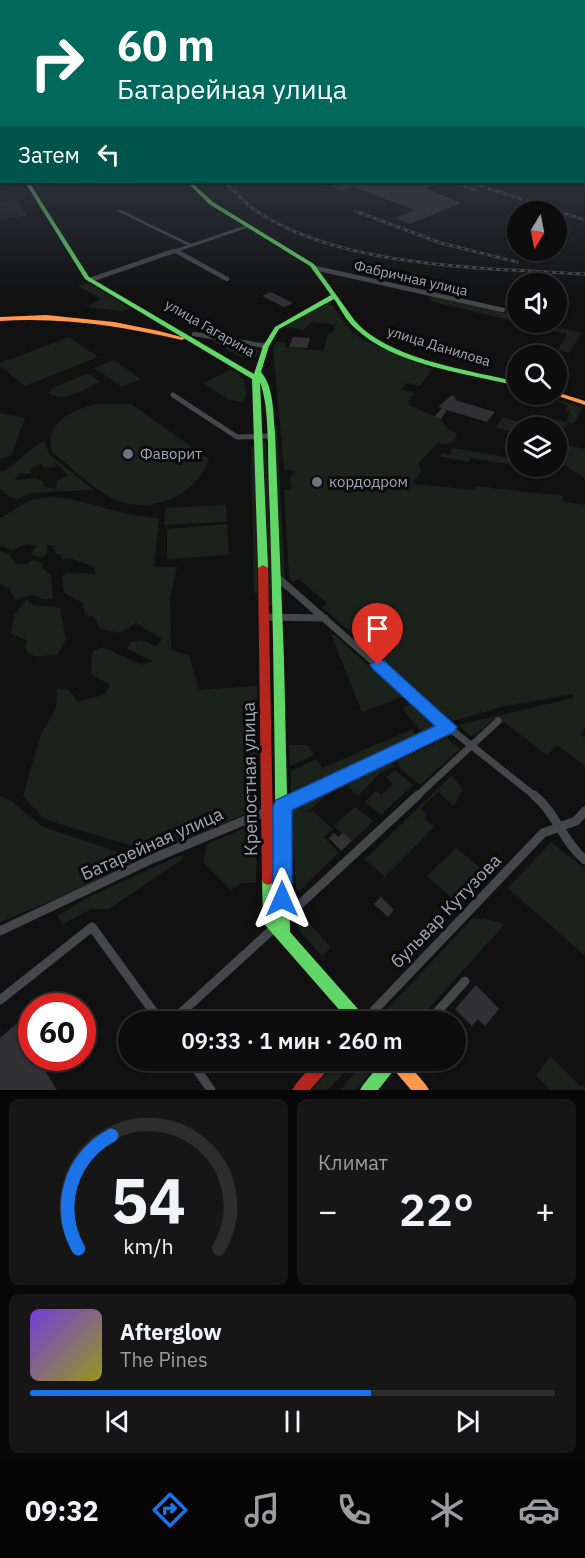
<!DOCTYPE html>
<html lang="ru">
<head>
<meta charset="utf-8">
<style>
  :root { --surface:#0d0d0d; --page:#161616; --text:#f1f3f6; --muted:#9a9c9d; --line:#2d2d2e; --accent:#1a73e8 }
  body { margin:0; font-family:"IBM Plex Sans",sans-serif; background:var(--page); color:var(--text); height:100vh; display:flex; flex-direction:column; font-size:22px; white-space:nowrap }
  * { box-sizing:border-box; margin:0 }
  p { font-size:20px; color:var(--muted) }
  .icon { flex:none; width:33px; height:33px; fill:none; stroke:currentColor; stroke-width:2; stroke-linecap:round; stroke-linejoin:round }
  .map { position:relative; height:1090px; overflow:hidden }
  .side { display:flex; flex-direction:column; gap:9px; padding:9px; background:#070707; flex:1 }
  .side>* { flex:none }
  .guide { position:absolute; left:0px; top:0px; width:585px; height:183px; box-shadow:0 2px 4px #0004,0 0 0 2px var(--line); background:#00695c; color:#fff; overflow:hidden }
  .needle { width:39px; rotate:190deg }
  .controls { position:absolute; left:507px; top:201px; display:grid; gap:12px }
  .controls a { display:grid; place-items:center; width:60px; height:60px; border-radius:50%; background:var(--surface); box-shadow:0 2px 4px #0004,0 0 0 2px var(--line); font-size:30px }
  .speed { position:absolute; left:18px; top:993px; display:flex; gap:12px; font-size:30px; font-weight:700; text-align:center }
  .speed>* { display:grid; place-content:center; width:78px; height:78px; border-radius:50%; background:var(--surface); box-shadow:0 2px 4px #0004,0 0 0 2px var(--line); line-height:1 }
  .speed .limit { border:9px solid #d22; background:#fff; color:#111 }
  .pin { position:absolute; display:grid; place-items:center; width:51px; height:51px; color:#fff; margin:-62px -26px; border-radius:50% 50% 50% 0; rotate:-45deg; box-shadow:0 0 6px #0007 }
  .pin .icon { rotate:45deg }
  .me { position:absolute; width:66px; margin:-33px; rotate:0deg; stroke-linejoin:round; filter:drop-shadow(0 0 4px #0008) }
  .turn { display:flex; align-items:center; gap:21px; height:126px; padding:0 18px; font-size:27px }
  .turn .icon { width:78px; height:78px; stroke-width:2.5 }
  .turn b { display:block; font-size:42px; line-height:51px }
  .then { display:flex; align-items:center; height:57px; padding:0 18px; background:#0003; gap:12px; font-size:22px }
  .big { font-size:45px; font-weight:600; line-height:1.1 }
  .side .widget { flex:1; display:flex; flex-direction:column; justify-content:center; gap:9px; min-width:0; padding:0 21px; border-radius:9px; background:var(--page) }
  .side .dial { align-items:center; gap:0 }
  .dial svg { height:156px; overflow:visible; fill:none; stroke:var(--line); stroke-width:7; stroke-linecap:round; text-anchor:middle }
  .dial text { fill:var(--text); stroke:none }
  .song { display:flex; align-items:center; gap:18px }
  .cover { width:72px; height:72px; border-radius:9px; background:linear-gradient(135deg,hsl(260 70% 55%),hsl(60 70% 35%)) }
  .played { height:6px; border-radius:3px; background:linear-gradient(90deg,var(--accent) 65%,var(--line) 65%) }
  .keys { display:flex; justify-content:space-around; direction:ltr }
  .heat { display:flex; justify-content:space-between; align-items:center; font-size:33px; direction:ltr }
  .side .tiles { flex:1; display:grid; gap:9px; grid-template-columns:1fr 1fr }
  .widget:last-child { grid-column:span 2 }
  .trip { position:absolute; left:118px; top:1011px; width:348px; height:60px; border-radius:30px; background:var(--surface); box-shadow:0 2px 4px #0004,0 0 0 2px var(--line); font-weight:600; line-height:60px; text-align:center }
  .tab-bar { display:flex; height:96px; justify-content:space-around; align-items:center; background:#050505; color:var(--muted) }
  .tab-bar .icon { width:42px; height:42px }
  .tab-bar .selected { color:var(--accent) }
  .tab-bar b { font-size:27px; color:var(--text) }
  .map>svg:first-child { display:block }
  .green { fill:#1b211b; fill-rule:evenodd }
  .building { fill:#313133 }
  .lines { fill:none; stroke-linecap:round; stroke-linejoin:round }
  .street-far4 { stroke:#45464a; stroke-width:3 }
  .street-far3 { stroke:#45464a; stroke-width:4.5 }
  .street-far2 { stroke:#45464a; stroke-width:5 }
  .street-far1 { stroke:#45464a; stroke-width:7 }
  .street { stroke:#45464a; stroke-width:9 }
  .fast { fill:#63d668; fill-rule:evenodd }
  .slow { fill:#ff974d; fill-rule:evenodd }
  .jam { fill:#b3261e; fill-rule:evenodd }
  .rail-casing { stroke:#46474a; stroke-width:3 }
  .rail { stroke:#0b0b0d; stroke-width:1.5; stroke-dasharray:4; stroke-linecap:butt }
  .route { fill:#1a73e8; stroke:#114b97; stroke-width:1.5 }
  .poi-dot { fill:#6f737a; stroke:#0b0b0d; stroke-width:2 }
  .labels { text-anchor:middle; stroke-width:6; stroke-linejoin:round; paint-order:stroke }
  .far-street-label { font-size:14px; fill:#a1a8b3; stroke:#0b0b0d }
  .poi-label { font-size:15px; fill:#a1a8b3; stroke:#0b0b0d; text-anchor:start }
  .near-street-label { font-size:18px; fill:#a1a8b3; stroke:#0b0b0d }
</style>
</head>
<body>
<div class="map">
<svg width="585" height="1090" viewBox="0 0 585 1090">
  <rect width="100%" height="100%" fill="#111"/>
  <path class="green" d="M 16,199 L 27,216 L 0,220 L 0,201 Z
    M 88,283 L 131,309 L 121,311 L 85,307 L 102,299 L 78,286 Z
    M 433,296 L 517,316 L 517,322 L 429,301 Z
    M 324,305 L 332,305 L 348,327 L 363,340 L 432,369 L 420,386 L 407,383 L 401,389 L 415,393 L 408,402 L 411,406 L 441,419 L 446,427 L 457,434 L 454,441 L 446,445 L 438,443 C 432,450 425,455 419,463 L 421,473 L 414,479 L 413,484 L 475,490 L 475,486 L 563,496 L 562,501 L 585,505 L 585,729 L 580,734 L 585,738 L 585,766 L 557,745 L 547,755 L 505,723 L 494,719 L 472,737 L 458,725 L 573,698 L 573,694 L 505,706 L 453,721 L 322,607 L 327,603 L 299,579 L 293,582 L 289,579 L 284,490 L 291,489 L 290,478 L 296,471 L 284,469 L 273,348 L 276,342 L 286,343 L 285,347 L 323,351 L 328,334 L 334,331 L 335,325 L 312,322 L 303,330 L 284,327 Z
    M 519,323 L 539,323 L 582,333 L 569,353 L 558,350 L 567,334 Z
    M 69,337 L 98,357 L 25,386 L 0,366 L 0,363 Z
    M 211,340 L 256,348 L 259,351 L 256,357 L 240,357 Z
    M 114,360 L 141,379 L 122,387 L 94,368 Z
    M 230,370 C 246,373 248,390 244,403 L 228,399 L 203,383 Z
    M 86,374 L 92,375 L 99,382 C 84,390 63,404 49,393 L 51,389 Z
    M 547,397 L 583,407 L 574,424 L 568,423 L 566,427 L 547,423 L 540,427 L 518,428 L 517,432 L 495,428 L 503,417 L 526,424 L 533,414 L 566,422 L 570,412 L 565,410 L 568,405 Z
    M 97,404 L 131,404 L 209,459 C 196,498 144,518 108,496 C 88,484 70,466 52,452 C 43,423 74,409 97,404 Z
    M 0,413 L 25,418 L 11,456 L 0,459 Z
    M 277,426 L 285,579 L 281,575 L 274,427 Z
    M 45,442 L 50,455 L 94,490 L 32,493 L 18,499 L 10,497 L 0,489 L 0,472 L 6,470 L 38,444 ZM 56,463 L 68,475 L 57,481 L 56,489 L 45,487 L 43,481 L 35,478 L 15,480 L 20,473 L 31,474 L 31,468 L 41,464 L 44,468 L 55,467 Z
    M 261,442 L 266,442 L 274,606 L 268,606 Z
    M 557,444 L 585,449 L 585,479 L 557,460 L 559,453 L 557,452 Z
    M 255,446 L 258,593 L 254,593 L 251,447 Z
    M 453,448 L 510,458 L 508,464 L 470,458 L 469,462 L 441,457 L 442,453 L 450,455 Z
    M 51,497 C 89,499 121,517 159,518 L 154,567 L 177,567 L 170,598 L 171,650 L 189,655 L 199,690 L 257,686 L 257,809 L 155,853 L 44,819 L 23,796 L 41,734 L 56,708 L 57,688 L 69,690 L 78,702 L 105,694 L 110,685 L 91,674 L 92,652 L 103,647 L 142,665 L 153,661 L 127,649 L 130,642 L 142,640 L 156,646 L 162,639 L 136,623 L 120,633 L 100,629 L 93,616 L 85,615 L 83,603 L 64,593 L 62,576 L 67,573 L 95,574 L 93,566 L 69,558 L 63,560 L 61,555 L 56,554 L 53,546 L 47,545 L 47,554 L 41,558 L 31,554 L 37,546 L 27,544 L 13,550 L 0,546 L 0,518 L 31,500 Z
    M 226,505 L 227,522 L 164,525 L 165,508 Z
    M 227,524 L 229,555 L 167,559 L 167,529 Z
    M 0,551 L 9,554 L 16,564 L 27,564 L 32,560 L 41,562 L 43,569 L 51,575 L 53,599 L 42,599 L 34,595 L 15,599 L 9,588 L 0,584 Z
    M 27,600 L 33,605 L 60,608 L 66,640 L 58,654 L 38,657 L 28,653 L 25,648 L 27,640 L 11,634 L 14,614 Z
    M 334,634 L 403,697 L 362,712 L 331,635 Z
    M 411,704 L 438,728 L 424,735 L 402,708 Z
    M 412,729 L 418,738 L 291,798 L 291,771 L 317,759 L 322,768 Z
    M 447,738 L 460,749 L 420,785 L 400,769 L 397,761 Z
    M 289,745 L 308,745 L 314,755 L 290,766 Z
    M 392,762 L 394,766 L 380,773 L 358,796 L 345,784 Z
    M 395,770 L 413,785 L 381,815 L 365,802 L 376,791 L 381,795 L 393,784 L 386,777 Z
    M 452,775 L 461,787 L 462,792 L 454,806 L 438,792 L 421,808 L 426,814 L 425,819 L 434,827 L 385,877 L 365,859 Z
    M 330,791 L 311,809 L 303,812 L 313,811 L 333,829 L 324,837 L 339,853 L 299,891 L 296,890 L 292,808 Z
    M 0,796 L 10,800 L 43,827 L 139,859 L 68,894 L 0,922 Z
    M 355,807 L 374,821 L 352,841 L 333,826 Z
    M 257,823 L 256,883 L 241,883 L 231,890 L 203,862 L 207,844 Z
    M 551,842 L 585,869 L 585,956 L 508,888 Z
    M 456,848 L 485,872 L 457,903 L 427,876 Z
    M 181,855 L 184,858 L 109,909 L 91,909 L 63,924 L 57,916 L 87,898 Z
    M 304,918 L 331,947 L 322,956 L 298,929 L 298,923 Z
    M 483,918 L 505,924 L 417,1021 L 380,1021 L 378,1019 L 472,919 Z
    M 550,1056 L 580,1086 L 582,1084 L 585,1086 L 585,1090 L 550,1090 L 536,1076 Z
    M 339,1061 L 355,1061 L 328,1090 L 312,1090 Z
    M 365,1061 L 370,1061 L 376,1068 L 356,1090 L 340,1090 Z"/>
  <path class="building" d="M 319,182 L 441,182 L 425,188 L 461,203 L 410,224 L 395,218 L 415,210 L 353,187 L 342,191 Z
    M 271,292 L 293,303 L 284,307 L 262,296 Z
    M 293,337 L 310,338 L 307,348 L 289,347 Z
    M 452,395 L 456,398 L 455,400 L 495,412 L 487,422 L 447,410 L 441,419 L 434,417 L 442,408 L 438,407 Z
    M 343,832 L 352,841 L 341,851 L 329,838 L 334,833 L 338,837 Z
    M 381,897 L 394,910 L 388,917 L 374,904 Z
    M 476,985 L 499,1009 L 485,1026 L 478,1019 L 472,1026 L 455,1009 Z
    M 16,1024 L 32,1049 L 32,1058 L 37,1058 L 57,1090 L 0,1090 L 0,1038 Z"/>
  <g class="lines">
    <path class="street-far4" d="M 120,211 L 190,245
      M 175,251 L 179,253
      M 169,253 L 248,226"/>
    <path class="street-far3" d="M 176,251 L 227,279
      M 315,268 L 503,310
      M 90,280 L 174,251
      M 194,334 L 266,346"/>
    <path class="street-far2" d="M 173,395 L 237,437 L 270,436"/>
    <path class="street-far1" d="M 277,577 L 448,727 L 536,797
      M 264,617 L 325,618
      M 300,797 L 448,727
      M 416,797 L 498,721"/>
    <path class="street" d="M 534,795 C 556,813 562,840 585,860
      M 283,805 L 303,795
      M 285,918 L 418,795
      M 0,931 L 152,859 L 265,812
      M 0,1000 L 92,927 L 161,1022
      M 171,1022 L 275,927
      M 363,1022 L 543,833 L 576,821 L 585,811
      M 428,1022 L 465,981
      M 190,1060 L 211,1090"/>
    <path class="fast" d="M 25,182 L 29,182 L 89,277 L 254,374 L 263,346 L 275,327 L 331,295 L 310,266 L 209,204 L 187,182 L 191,182 L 213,202 L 314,264 L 355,321 C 390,360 469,370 518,382 L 518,386 C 468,374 394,365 356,329 C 346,321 341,309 334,299 L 279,329 L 269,346 L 261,372 C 274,387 273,413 275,432 L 284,660 L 290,932 L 365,1017 L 367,1022 L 350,1022 L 265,925 L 263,920 L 262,879 L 263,875 L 268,873 L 273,875 L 274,879 L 276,908 C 275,778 274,648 270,517 C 269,493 268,469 268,445 C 267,424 267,401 260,382 L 268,568 L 263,571 L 258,568 L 252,379 L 85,279 Z
      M 383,1060 L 400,1060 L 398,1065 L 378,1090 L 360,1090 L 363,1085 Z"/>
    <path class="slow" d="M 46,315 L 114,322 L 159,331 L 185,338 L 182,340 C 121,326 62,317 0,321 L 0,317 Z
      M 556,392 L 585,401 L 585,405 L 552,394 L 556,394 Z
      M 388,1060 L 405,1060 L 426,1085 L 429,1090 L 411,1090 L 390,1065 Z"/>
    <path class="jam" d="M 0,176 L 2,176 L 2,178 L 0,178 Z
      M 263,565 L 268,568 L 274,879 L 273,883 L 268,885 L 263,883 L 262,879 L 258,568 Z
      M 316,1060 L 334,1060 L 332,1065 L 310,1090 L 292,1090 L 295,1085 Z"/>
    <g class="rail-casing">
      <path id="rail" d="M 225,182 C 235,191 244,203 255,210 C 338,268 487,268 585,274
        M 452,182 L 475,190
        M 469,182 L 585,220
        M 355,211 L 441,243 L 517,262"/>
    </g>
    <use href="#rail" class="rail"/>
  </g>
  <linearGradient id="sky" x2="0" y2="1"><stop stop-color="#090909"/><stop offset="0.49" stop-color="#323843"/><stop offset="1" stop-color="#323843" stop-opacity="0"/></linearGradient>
  <rect width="585" height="298" fill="url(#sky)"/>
  <path class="route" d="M 378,659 L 384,661 L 457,727 L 454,732 L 292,810 L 292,899 L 289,906 L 282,909 L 275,906 L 273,899 L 273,806 L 276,800 L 435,726 L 373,669 L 370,665 Z"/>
  <g class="poi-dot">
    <circle cx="128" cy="454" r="6"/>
    <circle cx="317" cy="482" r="6"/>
  </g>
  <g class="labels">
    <g class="far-street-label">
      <text transform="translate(411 278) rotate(13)" y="5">Фабричная улица</text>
      <text transform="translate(210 328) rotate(30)" y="5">улица Гагарина</text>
      <text transform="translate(439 346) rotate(17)" y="5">улица Данилова</text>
    </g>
    <g class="poi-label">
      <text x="140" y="459">Фаворит</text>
      <text x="329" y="487">кордодром</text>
    </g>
    <g class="near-street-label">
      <text transform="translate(250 779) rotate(-91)" y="6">Крепостная улица</text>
      <text transform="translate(152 844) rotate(-24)" y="6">Батарейная улица</text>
      <text transform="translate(446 911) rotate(-46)" y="6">бульвар Кутузова</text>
    </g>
  </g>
</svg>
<div class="controls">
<a><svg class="needle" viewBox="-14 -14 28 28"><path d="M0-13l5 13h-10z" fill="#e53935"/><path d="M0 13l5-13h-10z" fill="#9a9c9d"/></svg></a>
<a><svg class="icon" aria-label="sound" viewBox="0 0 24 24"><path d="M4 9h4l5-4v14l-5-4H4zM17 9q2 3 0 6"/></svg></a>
<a><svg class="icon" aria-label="search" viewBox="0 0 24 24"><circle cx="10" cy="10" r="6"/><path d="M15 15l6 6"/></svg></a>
<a><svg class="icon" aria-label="layers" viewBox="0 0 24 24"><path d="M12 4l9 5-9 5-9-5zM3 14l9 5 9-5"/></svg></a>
</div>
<div class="speed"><div class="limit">60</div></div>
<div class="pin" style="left:378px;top:665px;background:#d93025"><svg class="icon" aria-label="arrive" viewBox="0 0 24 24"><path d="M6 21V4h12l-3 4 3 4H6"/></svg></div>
<svg class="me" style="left:282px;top:899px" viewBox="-20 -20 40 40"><path d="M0-17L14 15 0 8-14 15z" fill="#1a73e8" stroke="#fff" stroke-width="4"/></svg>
<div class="trip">09:33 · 1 мин · 260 m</div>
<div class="guide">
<div class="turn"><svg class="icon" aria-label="right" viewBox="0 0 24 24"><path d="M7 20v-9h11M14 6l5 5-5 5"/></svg><div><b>60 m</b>Батарейная улица</div></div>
<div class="then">Затем<svg class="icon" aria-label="left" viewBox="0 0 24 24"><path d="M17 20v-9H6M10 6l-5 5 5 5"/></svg></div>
</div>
</div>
<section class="side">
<div class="tiles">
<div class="widget dial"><svg viewBox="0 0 100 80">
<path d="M14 69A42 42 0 1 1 86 69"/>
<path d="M14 69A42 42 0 0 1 31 11" stroke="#1a73e8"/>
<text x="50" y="56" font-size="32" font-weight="700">54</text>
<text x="50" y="72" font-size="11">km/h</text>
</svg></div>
<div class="widget"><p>Климат</p>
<div class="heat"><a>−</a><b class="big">22°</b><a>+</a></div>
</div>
<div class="widget">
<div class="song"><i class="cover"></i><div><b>Afterglow</b><p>The Pines</p></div></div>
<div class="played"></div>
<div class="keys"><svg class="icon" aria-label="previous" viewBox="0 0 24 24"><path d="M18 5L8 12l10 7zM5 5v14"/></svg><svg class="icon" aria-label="pause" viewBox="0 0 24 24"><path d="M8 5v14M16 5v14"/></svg><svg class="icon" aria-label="next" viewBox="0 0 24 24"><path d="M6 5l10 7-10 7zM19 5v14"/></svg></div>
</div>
</div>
</section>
<nav class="tab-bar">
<b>09:32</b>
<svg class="icon selected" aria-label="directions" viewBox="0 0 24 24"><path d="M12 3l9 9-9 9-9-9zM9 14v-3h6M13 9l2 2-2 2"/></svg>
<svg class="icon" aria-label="music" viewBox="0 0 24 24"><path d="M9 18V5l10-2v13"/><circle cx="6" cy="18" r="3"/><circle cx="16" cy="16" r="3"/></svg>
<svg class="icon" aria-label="phone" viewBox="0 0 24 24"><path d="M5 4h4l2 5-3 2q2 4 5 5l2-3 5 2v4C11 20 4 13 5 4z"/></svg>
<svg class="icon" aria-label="climate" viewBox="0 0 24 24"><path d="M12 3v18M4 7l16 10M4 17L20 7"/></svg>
<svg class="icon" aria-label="car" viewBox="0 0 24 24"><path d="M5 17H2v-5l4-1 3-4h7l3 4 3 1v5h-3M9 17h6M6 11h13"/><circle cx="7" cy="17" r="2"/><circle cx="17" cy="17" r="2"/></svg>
</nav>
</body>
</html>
